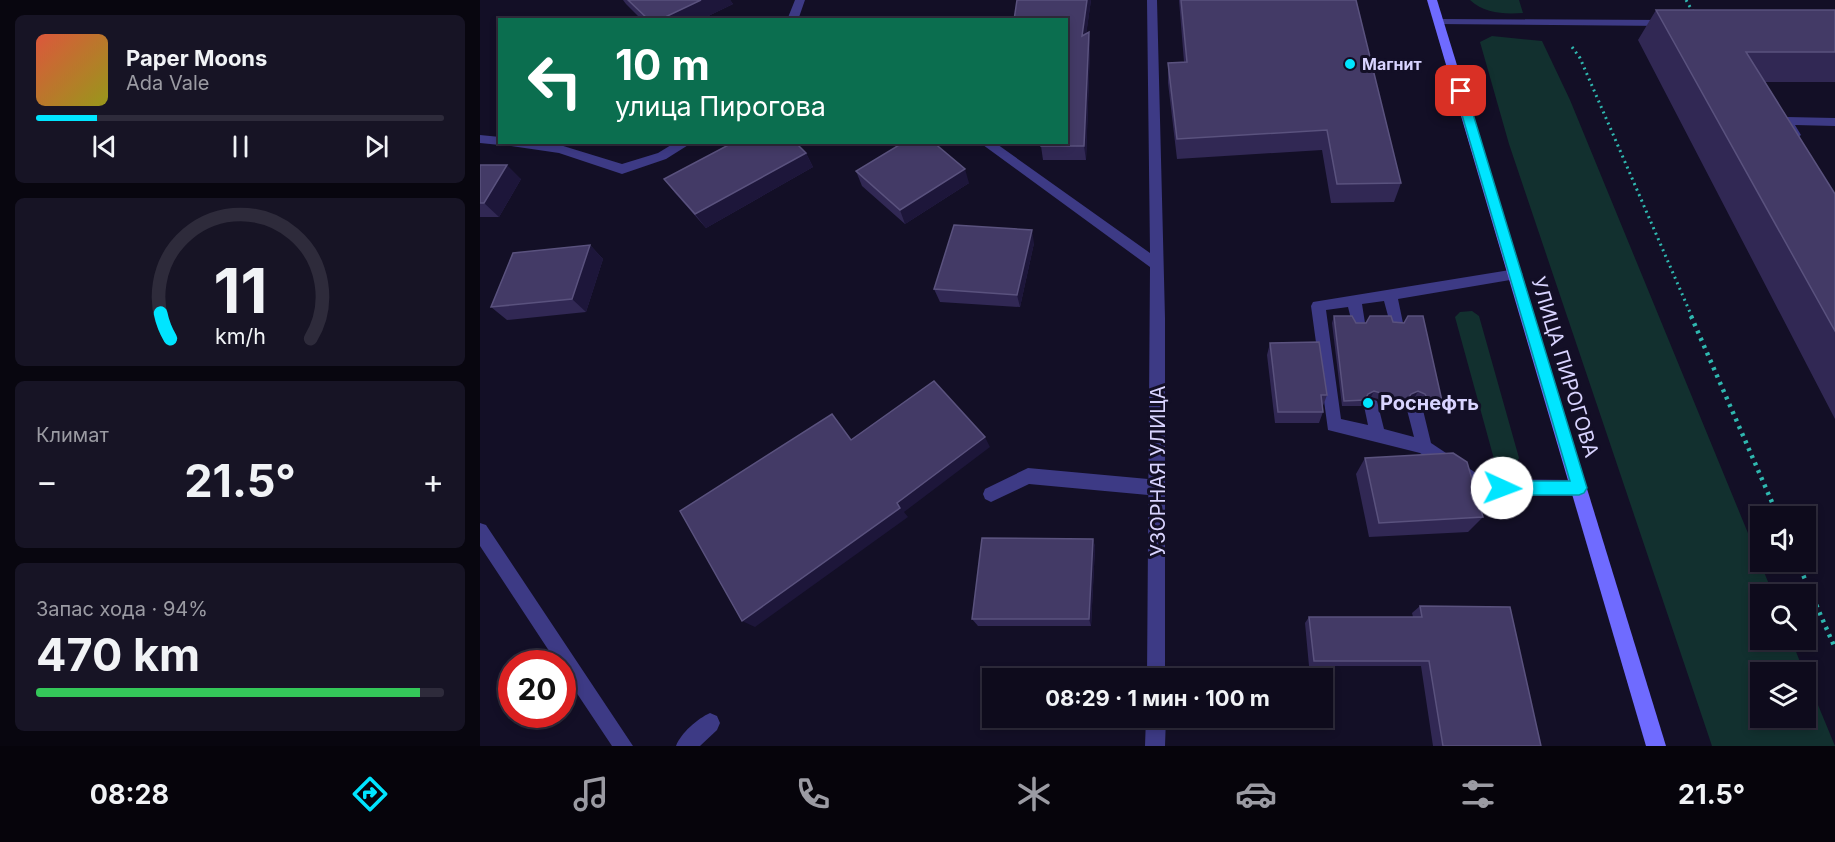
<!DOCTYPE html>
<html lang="ru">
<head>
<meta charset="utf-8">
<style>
  :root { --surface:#0e0b1c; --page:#171425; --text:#f1f3f6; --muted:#9b9ba3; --line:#2e2b3b; --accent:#00e5ff }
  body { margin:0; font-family:Inter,sans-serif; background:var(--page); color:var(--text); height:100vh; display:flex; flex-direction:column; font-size:22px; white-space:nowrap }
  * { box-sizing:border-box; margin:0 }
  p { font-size:20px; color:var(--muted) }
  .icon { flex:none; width:33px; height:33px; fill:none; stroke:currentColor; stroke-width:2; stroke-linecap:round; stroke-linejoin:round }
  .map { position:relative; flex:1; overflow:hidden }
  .drawer { display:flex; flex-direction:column; gap:15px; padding:15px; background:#08060f; width:480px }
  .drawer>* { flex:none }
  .hud { position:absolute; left:18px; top:18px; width:570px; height:126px; border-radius:0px; box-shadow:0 3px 9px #0003,0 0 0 2px var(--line); background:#0b6e4f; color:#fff; overflow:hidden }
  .controls { position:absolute; left:1270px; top:506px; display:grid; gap:12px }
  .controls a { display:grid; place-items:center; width:66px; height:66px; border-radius:0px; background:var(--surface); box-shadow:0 3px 9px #0003,0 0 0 2px var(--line); font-size:30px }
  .speed { position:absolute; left:18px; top:650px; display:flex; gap:12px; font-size:30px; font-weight:700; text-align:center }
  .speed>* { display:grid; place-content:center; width:78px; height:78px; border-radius:50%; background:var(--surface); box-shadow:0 3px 9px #0003,0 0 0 2px var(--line); line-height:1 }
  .speed .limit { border:9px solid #d22; background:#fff; color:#111 }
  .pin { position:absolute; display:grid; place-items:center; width:51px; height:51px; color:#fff; margin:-26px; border-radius:12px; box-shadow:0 3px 9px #0006 }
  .me { position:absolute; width:66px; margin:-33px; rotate:92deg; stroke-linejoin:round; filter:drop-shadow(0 0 4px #0008) }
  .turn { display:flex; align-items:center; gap:21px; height:126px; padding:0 18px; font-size:27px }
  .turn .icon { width:78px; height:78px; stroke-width:2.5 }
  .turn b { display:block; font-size:42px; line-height:51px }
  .big { font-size:45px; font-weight:700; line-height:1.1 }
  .drawer .tile { flex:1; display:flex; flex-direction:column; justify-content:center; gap:9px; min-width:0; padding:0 21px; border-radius:9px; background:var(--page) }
  .drawer .dial { align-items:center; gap:0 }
  .dial svg { height:156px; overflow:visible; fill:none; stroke:var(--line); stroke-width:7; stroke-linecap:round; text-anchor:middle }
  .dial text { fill:var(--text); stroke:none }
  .song { display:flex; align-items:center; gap:18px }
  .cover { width:72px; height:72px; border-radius:9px; background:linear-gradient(135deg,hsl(10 70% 55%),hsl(60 70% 35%)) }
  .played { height:6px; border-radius:3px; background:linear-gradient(90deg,var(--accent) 15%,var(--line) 15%) }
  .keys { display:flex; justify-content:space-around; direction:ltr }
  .heat { display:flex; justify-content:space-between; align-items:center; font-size:33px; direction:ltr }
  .charge { height:9px; border-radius:4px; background:linear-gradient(90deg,#34c759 94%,var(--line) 0) }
  .trip { position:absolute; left:502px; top:668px; width:351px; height:60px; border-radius:0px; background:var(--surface); box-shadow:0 3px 9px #0003,0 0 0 2px var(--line); font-weight:700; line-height:60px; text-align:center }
  .dock { display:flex; height:96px; justify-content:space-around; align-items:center; background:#06040b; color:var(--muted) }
  .dock .icon { width:42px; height:42px }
  .dock .selected { color:var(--accent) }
  .dock b { font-size:27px; color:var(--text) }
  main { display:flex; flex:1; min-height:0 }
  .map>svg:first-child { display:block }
  .green { fill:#12302f }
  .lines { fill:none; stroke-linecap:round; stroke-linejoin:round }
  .path-far1 { stroke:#2fb8b0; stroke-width:3; stroke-dasharray:2 4; stroke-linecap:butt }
  .path { stroke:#2fb8b0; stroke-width:4.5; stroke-dasharray:3 5; stroke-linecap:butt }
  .lane { fill:#3d3a85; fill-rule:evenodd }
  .street { fill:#3d3a85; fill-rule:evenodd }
  .secondary { fill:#6f6bff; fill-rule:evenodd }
  .wall { fill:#312854 }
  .shaded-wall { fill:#1d163a }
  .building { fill:#433a66; stroke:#5a527e; stroke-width:1.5 }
  .route { fill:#00e5ff; stroke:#0095a6; stroke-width:1.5 }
  .poi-dot { fill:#00e5ff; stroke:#130f26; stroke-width:2 }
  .labels { text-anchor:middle; stroke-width:6; stroke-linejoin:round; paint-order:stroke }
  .far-poi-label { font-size:16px; font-weight:bold; fill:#d9d4ff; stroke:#130f26; text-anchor:start }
  .street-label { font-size:20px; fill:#d9d4ff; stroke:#130f26 }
  .poi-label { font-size:20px; font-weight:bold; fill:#d9d4ff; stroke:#130f26; text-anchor:start }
</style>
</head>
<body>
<main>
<section class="drawer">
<div class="tile">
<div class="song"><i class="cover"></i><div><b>Paper Moons</b><p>Ada Vale</p></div></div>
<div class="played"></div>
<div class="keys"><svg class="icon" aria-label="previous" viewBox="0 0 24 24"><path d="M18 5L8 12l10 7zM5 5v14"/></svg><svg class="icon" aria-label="pause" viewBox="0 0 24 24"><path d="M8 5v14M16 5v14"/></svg><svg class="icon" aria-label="next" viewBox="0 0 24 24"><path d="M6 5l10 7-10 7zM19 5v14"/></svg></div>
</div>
<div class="tile dial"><svg viewBox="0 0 100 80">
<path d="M14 69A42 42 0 1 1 86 69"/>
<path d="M14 69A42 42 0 0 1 9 56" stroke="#00e5ff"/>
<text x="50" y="56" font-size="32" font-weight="700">11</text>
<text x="50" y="72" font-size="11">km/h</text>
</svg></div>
<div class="tile"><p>Климат</p>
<div class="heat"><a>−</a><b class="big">21.5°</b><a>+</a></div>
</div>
<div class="tile"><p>Запас хода · 94%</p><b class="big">470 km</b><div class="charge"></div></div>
</section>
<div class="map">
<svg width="1355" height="746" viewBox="0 0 1355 746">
  <rect width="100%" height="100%" fill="#130f26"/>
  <path class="green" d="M 990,0 L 1039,0 L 1043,13 C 1024,14 1005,14 990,0 Z
    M 1012,36 L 1062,41 L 1090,100 L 1293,594 L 1281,594 L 1281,639 L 1311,639 L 1324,672 L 1281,672 L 1281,717 L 1326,717 L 1326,676 L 1355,746 L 1232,746 L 1029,144 L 1000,42 Z
    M 992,311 L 999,316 L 1039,458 L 1035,465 L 1024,466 L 1014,459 L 975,317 L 980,312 Z"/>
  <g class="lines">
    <path class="path-far1" d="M 1206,0 L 1213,12
      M 1092,47 L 1100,58 L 1212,317"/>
    <path class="path" d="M 1211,316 L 1298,516
      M 1317,561 L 1355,648"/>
    <path class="lane" d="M 1307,117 L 1355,118 L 1355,126 L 1315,125 L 1321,135 L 1315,139 L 1311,138 L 1301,121 Z
      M 1036,269 L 1043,274 L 1036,279 L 918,299 L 923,323 L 921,327 L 911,327 L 904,301 L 882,304 L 885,323 L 883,327 L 873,327 L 868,307 L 846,310 L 861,419 L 888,425 L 884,406 L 887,401 L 892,399 L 897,401 L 904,429 L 934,437 L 926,406 L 929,401 L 934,399 L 939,401 L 942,406 L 951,443 L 1005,479 L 1099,480 L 1105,483 L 1107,488 L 1105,493 L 1099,496 L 1003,495 L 940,453 L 848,430 L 831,306 L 833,302 Z
      M 548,468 L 679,480 L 685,483 L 687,488 L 685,493 L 679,496 L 549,484 L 511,502 L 505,499 L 503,494 L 505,489 Z
      M 230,713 L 237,716 L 240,723 L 237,730 L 220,746 L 196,746 C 201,733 217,719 230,713 Z"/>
    <path class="street" d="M 315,0 L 325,0 L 318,20 L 307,20 Z
      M 667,0 L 677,0 L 685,318 L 685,678 L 667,678 L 670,267 L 499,142 L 514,142 L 670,253 Z
      M 960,19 L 1187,20 L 1192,23 L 1187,26 L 956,24 L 955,22 Z
      M 0,135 L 20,137 L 20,142 L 80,145 L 142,164 L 178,153 L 196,142 L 213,142 L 186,159 L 142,174 L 79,153 L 31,146 L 25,143 L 20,145 L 0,143 Z
      M 0,523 L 6,525 L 153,746 L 132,746 L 82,671 L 82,663 L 77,663 L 0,546 Z
      M 666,717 L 686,717 L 685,746 L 665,746 Z"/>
    <path class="secondary" d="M 947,0 L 957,0 L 1186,746 L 1166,746 Z"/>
  </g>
  <path class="wall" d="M 143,0 L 250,0 L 253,4 L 220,20 L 162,20 L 146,4 Z
    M 537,0 L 611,0 L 606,34 L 609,32 L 610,47 L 606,160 L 563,160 L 561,146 L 586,142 Z
    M 699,0 L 876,0 L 921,183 L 914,202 L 851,203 L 842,150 L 697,159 L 688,83 L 688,63 L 704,62 Z
    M 1176,10 L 1355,10 L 1355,82 L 1285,82 L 1355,194 L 1355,419 L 1158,40 Z
    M 326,153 L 333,167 L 226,228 L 195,193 L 184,179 Z
    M 0,165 L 41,179 L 19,217 L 0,217 Z
    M 376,171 L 489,183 L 425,224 L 382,186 Z
    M 554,243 L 540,307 L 460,302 L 454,289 Z
    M 110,245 L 123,259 L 106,312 L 27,320 L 11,307 Z
    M 854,316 L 876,323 L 913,322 L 962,401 L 958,406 L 944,406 L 941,400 L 935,397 L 928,400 L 924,406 L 901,406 L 898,399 L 891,397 L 885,400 L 882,406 L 862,406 L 852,323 Z
    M 790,343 L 847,395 L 843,406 L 843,412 L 839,423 L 795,423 L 787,355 Z
    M 885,458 L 1003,517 L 988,532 L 889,537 L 876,474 Z
    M 613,539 L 615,547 L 611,626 L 498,626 L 492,619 Z
    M 940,606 L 1061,746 L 953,746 L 941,666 L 829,666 L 825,623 L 829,617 L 933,617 L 932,613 Z"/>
  <path class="shaded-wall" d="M 221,0 L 250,0 L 253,4 L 220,20 L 179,20 Z
    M 607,0 L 611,0 L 604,51 L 602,36 Z
    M 609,32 L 610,47 L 606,160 L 604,146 Z
    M 326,153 L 333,167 L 226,228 L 215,214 Z
    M 27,165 L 41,179 L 19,217 L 4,203 Z
    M 485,169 L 489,183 L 425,224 L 420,210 Z
    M 552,230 L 554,243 L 540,307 L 537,295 Z
    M 110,245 L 123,259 L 106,312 L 92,299 Z
    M 894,391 L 891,397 L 885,400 L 888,394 Z
    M 938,391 L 935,397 L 927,400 L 931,394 Z
    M 505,437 L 510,447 L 424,512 L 428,517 L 275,627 L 262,621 Z
    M 613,539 L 615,547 L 611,626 L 609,619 Z"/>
  <path class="building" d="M 148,0 L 221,0 L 179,20 L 169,20 Z
    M 537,0 L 607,0 L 602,36 L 609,32 L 604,146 L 561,146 L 561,142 L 586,142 L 586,20 L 534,20 Z
    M 701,0 L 876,0 L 921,183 L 857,184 L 847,130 L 697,139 L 688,63 L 707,62 Z
    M 1176,10 L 1355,10 L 1355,52 L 1266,52 L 1355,194 L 1355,331 Z
    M 254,142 L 315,142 L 326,153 L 215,214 L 184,179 Z
    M 424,142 L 453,142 L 485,169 L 420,210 L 376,171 Z
    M 0,165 L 27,165 L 4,203 L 0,203 Z
    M 474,225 L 552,230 L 537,295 L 454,289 Z
    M 110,245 L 92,299 L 11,307 L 33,253 Z
    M 854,316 L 872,316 L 876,323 L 886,323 L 890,316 L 911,316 L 913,322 L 924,323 L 928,316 L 943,316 L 962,401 L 948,400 L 945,394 L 938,391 L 931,394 L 927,400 L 904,400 L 901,393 L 894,391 L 888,394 L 885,400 L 864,401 Z
    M 839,342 L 847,395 L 841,395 L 843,412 L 798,412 L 790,343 Z
    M 454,381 L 505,437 L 417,503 L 420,508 L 262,621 L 200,511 L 352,414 L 371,440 Z
    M 973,453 L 987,462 L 1003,517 L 899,523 L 885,458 Z
    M 502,538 L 613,539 L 609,619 L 492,619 Z
    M 940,606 L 1030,607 L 1061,746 L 963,746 L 949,661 L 834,661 L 829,617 L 942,617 Z"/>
  <path class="route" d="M 981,87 L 986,91 L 1107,488 L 1104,493 L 1099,495 L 1022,495 L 1017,493 L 1014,488 L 1017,483 L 1022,481 L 1090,481 L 975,91 Z"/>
  <g class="poi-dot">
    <circle cx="870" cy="64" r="6"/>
    <circle cx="888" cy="403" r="6"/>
  </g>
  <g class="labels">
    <g class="far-poi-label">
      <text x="882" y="70">Магнит</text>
    </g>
    <g class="street-label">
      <text transform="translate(1085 367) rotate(73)" y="7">УЛИЦА ПИРОГОВА</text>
      <text transform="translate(678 471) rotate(-90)" y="7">УЗОРНАЯ УЛИЦА</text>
    </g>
    <g class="poi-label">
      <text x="900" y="410">Роснефть</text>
    </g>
  </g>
</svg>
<div class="controls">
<a><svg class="icon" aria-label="sound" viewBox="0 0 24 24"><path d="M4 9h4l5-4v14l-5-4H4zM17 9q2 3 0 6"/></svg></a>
<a><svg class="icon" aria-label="search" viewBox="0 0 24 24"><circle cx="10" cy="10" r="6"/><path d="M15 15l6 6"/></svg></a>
<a><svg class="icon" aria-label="layers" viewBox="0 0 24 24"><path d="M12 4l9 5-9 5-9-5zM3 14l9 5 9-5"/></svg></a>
</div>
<div class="speed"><div class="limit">20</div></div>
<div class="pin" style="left:981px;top:91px;background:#d93025"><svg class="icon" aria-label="arrive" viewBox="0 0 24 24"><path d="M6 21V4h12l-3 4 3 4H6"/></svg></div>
<svg class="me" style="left:1022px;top:488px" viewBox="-20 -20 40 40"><circle r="19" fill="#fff"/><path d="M0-13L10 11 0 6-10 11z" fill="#00e5ff"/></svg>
<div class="trip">08:29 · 1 мин · 100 m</div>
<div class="hud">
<div class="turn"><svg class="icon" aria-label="left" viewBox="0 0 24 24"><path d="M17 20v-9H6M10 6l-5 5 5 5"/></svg><div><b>10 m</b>улица Пирогова</div></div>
</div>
</div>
</main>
<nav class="dock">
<b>08:28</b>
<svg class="icon selected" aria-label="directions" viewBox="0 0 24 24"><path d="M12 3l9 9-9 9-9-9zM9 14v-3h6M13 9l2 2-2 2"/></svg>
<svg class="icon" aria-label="music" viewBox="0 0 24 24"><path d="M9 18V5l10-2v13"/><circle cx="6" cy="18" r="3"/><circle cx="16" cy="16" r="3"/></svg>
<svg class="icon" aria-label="phone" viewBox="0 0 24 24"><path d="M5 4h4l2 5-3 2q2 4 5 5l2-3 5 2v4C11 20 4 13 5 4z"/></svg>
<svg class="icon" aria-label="climate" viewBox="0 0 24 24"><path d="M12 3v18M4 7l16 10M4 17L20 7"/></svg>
<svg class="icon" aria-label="car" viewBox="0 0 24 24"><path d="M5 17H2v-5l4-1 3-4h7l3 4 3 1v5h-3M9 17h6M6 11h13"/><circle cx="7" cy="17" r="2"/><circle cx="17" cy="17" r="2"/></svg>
<svg class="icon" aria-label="filters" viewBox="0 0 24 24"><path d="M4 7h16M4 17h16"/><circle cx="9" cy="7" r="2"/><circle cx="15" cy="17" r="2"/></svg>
<b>21.5°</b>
</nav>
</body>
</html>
